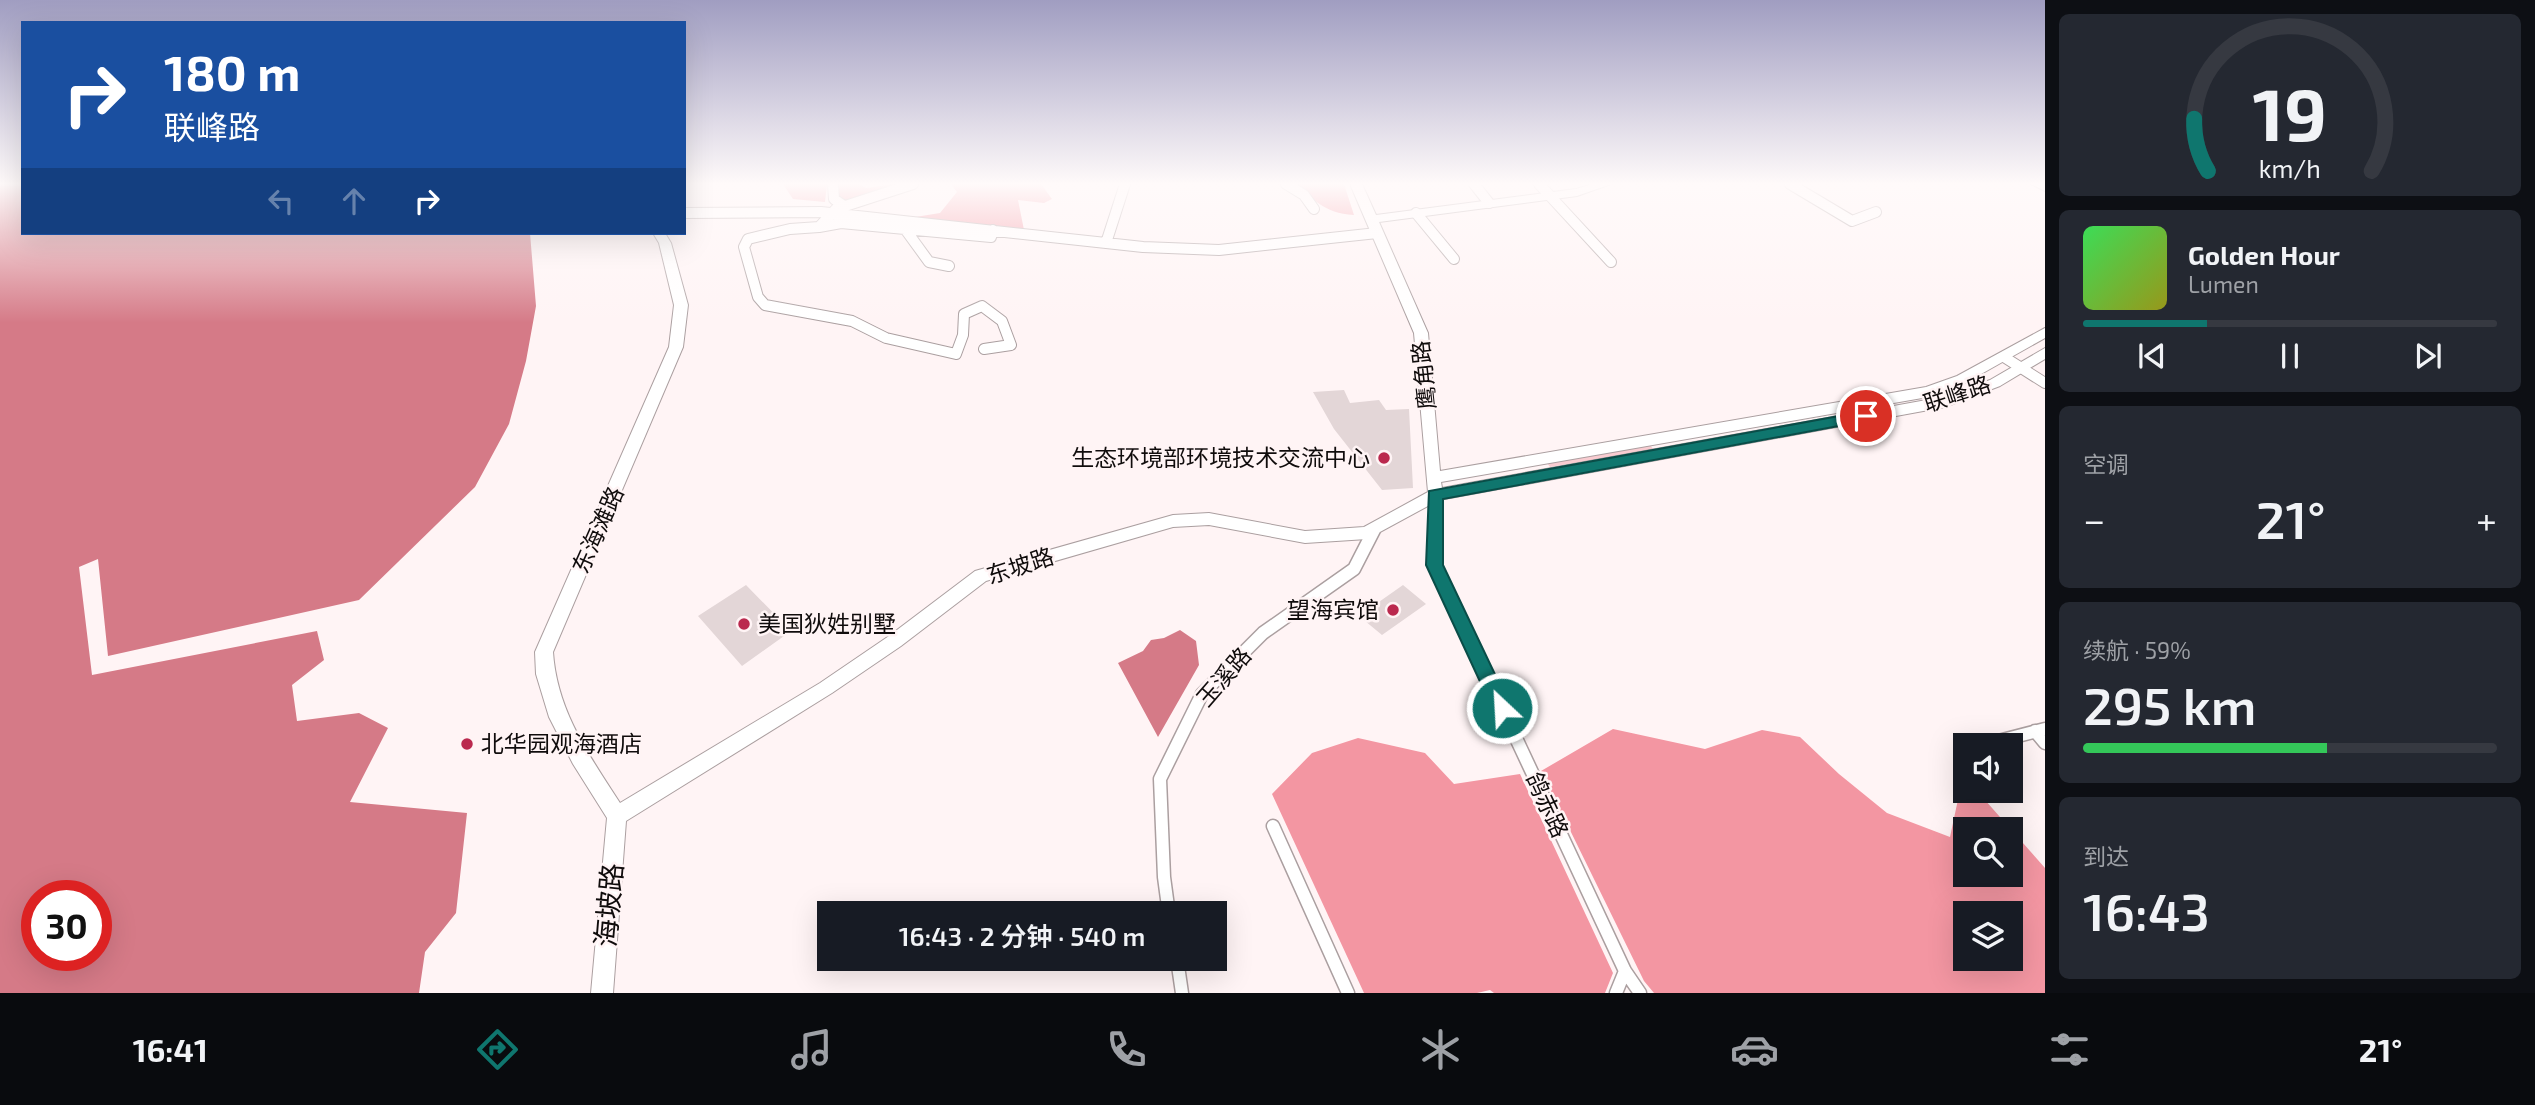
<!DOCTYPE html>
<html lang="zh">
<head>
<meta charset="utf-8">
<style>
  :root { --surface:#171b24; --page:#242831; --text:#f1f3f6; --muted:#9ea1a6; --line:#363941; --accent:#0f766e }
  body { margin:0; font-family:"Exo 2","Noto Sans SC",sans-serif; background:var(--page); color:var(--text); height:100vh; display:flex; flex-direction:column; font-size:26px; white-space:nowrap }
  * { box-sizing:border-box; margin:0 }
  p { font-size:23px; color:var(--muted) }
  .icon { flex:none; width:38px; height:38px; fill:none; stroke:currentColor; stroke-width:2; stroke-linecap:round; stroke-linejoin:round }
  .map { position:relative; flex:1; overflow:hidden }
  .side { display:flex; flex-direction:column; gap:14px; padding:14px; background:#0d0f14; width:490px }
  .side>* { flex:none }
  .banner { position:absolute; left:21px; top:21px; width:665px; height:214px; border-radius:0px; box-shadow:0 7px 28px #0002; background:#1a4fa0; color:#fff; overflow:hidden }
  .tools { position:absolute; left:1953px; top:733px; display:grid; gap:14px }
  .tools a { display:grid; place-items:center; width:70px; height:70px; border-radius:0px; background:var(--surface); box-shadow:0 7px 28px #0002; font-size:35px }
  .speed { position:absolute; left:21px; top:880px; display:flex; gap:14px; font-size:35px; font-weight:700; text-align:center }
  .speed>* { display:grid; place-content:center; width:91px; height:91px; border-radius:50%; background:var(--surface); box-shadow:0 7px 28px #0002; line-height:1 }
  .speed .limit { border:10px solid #d22; background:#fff; color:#111 }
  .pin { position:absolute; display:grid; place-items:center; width:60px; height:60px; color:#fff; margin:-30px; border:4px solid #fff; border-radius:50%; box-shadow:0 2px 7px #0007 }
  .me { position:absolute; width:77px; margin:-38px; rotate:335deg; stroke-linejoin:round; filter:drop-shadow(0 0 5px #0008) }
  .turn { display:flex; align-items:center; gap:24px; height:147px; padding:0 28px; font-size:32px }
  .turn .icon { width:91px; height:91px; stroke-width:2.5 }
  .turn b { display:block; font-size:49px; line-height:60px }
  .lanes { display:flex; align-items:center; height:66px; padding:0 28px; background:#0003; justify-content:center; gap:35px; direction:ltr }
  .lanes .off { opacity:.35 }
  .big { font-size:52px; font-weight:600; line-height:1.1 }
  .side .widget { flex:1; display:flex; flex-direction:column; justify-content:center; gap:10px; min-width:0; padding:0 24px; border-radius:10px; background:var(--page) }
  .side .dial { align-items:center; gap:0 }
  .dial svg { height:182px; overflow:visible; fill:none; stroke:var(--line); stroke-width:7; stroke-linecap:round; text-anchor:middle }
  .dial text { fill:var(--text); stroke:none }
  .song { display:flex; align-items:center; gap:21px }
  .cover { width:84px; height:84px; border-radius:10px; background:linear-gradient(135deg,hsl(130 70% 55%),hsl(60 70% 35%)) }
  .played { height:7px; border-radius:4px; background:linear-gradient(90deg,var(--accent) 30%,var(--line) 30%) }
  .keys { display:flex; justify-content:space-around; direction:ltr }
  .heat { display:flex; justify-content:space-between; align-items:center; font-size:38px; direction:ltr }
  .charge { height:10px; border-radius:5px; background:linear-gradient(90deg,#34c759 59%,var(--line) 0) }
  .trip { position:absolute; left:817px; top:901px; width:410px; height:70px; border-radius:0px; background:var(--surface); box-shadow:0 7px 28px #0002; font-weight:600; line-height:70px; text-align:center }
  .tab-bar { display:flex; height:112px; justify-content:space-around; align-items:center; background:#090b0e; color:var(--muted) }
  .tab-bar .icon { width:49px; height:49px }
  .tab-bar .current { color:var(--accent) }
  .tab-bar b { font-size:32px; color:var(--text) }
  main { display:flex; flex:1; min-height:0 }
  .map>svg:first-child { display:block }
  .green { fill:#f9ccd1 }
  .forest { fill:#f396a2; fill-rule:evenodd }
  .water { fill:#d57a87; fill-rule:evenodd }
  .building { fill:#e3d6d7 }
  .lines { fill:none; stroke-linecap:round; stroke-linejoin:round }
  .street-far1-casing { stroke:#ab9fa0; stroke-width:12 }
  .street-casing { stroke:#ab9fa0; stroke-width:15 }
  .secondary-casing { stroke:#ab9fa0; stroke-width:2 }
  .street-far1 { stroke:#fff; stroke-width:10 }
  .street { stroke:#fff; stroke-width:12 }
  .secondary { fill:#fff; fill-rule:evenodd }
  .route { fill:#0f766e; stroke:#0a4d48; stroke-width:2 }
  .poi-dot { fill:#ba294e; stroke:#fff4f5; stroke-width:2.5 }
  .labels { text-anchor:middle; stroke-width:5; stroke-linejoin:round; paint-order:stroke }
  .street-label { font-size:23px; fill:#100c0c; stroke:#fff4f5 }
  .poi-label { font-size:23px; fill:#100c0c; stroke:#fff4f5; text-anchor:end }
  .near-street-label { font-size:28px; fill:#100c0c; stroke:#fff4f5 }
</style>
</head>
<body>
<main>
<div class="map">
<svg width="2045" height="993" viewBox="0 0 2045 993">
  <rect width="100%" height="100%" fill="#fff4f5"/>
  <path class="green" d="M 1650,445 L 1654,450 L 1550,467 L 1547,463 Z"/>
  <path class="forest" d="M 783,184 L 827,184 L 825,202 L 793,199 Z
    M 838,184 L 859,184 L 866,188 L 894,184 L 895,187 L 850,202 L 839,199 Z
    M 951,184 L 1041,184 L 1052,199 L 1044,203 L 1018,200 L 1024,230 L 909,218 L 940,213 L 957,192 Z
    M 1291,184 L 1344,184 L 1354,215 C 1322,213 1317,199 1291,184 Z
    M 1613,729 L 1705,749 L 1762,730 L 1800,737 L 1839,774 L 1887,813 L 1950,837 L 1963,776 L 1965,791 L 1977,791 L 2045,868 L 2045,993 L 1654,993 L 1644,981 L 1541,771 ZM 1965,830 L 2011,830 L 2011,875 L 1965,875 ZM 1965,914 L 2011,914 L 2011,959 L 1965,959 Z
    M 1358,738 L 1425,753 L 1454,784 L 1520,774 L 1613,973 L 1605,993 L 1494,993 L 1490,990 L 1477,993 L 1364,993 L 1272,794 L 1312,753 Z"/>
  <path class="water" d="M 0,184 L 23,184 L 23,233 L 530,233 L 536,306 L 526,361 L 509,424 L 475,487 L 359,600 L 108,656 L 98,559 L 79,567 L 92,675 L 317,631 L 324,660 L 292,685 L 297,721 L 359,713 L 388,728 L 350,802 L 467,813 L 456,913 L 425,952 L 419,993 L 0,993 ZM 37,896 L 96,896 L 96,956 L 37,956 Z
    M 1180,630 L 1196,641 L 1199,665 L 1158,737 L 1118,663 L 1143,651 L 1151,640 L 1164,638 Z"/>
  <path class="building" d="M 1344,390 L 1350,403 L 1379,400 L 1386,410 L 1409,409 L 1413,488 L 1382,490 L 1334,429 L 1313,392 Z
    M 746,585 L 791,631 L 742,666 L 698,616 Z
    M 1403,585 L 1426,604 L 1382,635 L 1359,616 Z"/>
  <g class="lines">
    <g class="street-far1-casing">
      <path id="street-far1" d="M 833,184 L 834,199 L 844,206
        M 913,184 L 836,209 L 819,227 L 790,229 L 748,239 L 744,247 L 758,297 L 765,305 L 852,321 L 886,338 L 956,354 L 963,335 L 964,314 L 982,306 L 1002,321 L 1011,345 L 984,349
        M 1286,184 L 1304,195 L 1314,209
        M 1474,184 L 1489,203
        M 1539,184 L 1611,262
        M 1790,184 L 1852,221 L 1876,212
        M 684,213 L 821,212 L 1143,247 L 1219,250 L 1377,233
        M 1416,213 L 1454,259
        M 819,227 L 841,223 L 905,229 L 929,262 L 949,266
        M 905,229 L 991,237 L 993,230
        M 1106,243 L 1125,184
        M 2004,357 L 2045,383
        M 1435,495 L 1435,527"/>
    </g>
    <g class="street-casing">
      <path id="street" d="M 1435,526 L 1435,565 L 1625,971 L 1640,993
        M 2035,731 L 2045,743
        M 1983,745 L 2045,729
        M 1273,826 L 1348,993
        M 1169,914 L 1164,877 L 1160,779 L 1202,694 L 1263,633 L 1354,569 L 1374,530
        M 1177,959 L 1182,993
        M 1616,993 L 1625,971"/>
    </g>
    <g class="secondary-casing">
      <path id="secondary" d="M 1350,184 L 1362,184 L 1376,215 L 1576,189 L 1593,184 L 1611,184 L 1577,196 L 1379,222 L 1428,333 L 1440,471 L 1926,387 L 1957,376 L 2045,328 L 2045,338 L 1967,382 L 1928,397 L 1441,482 L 1442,488 L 1943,397 L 1990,380 L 2045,348 L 2045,359 L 2000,386 L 1945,407 L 1439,500 L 1367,539 L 1305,543 L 1209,525 L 1173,527 L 986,581 L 901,646 L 832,693 L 626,821 L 613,993 L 591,993 L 607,818 L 573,764 L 549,717 L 536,674 L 535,652 L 669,347 L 674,305 L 659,243 L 653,233 L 665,233 L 671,243 L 688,305 L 683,347 L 553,652 C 557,711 589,755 620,803 L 820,683 L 889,636 L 975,571 L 1173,515 L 1209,513 L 1305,531 L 1364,527 L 1428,492 L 1414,333 Z
        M 2031,184 L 2045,184 L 2045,191 Z"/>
    </g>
    <use href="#street-far1" class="street-far1"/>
    <use href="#street" class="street"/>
    <use href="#secondary" class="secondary"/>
  </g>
  <linearGradient id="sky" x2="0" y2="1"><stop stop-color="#a09dc1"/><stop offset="0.57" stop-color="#fffafa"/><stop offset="1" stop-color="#fffafa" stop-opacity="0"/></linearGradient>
  <rect width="2045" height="323" fill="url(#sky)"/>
  <path class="route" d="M 1866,411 L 1874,416 L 1871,420 L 1443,499 L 1443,565 L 1511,708 L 1508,714 L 1495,714 L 1426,565 L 1429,491 Z"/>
  <g class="poi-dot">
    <circle cx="1384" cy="458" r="7"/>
    <circle cx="1393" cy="610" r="7"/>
    <circle cx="744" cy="624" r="7"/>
    <circle cx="467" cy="744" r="7"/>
  </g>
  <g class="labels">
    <g class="street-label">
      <text transform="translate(1424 375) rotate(-96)" y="8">鹰角路</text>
      <text transform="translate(1957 394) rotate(-18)" y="8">联峰路</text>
      <text transform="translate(598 530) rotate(-66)" y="8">东海滩路</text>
      <text transform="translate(1020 566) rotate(-18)" y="8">东坡路</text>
      <text transform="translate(1224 677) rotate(-49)" y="8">玉溪路</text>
      <text transform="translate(1547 805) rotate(65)" y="8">鸽赤路</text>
    </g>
    <g class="poi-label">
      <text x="1370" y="466">生态环境部环境技术交流中心</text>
      <text x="1379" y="618">望海宾馆</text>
      <text x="758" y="632" text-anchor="start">美国狄姓别墅</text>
      <text x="481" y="752" text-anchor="start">北华园观海酒店</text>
    </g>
    <g class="near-street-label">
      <text transform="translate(609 905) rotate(-85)" y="10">海坡路</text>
    </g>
  </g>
</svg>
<div class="tools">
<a><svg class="icon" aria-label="sound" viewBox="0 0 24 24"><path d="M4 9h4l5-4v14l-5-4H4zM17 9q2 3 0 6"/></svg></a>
<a><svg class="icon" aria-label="search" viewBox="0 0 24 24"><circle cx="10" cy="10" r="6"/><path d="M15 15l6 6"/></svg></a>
<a><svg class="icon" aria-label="layers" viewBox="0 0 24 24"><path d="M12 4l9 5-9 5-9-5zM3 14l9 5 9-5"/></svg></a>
</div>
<div class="speed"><div class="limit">30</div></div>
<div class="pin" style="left:1866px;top:416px;background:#d93025"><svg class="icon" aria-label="arrive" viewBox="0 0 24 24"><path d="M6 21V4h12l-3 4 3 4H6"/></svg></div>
<svg class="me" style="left:1502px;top:708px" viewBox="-20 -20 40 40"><circle r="17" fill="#0f766e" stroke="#fff" stroke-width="3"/><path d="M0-11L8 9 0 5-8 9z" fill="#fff"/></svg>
<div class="trip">16:43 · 2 分钟 · 540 m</div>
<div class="banner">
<div class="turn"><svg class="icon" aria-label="right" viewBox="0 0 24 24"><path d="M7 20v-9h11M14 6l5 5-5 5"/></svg><div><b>180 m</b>联峰路</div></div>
<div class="lanes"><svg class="icon off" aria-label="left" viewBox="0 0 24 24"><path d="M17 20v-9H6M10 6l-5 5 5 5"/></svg><svg class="icon off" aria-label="ahead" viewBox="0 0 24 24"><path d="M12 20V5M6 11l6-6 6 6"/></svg><svg class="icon" aria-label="right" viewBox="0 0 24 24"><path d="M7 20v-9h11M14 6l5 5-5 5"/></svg></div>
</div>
</div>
<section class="side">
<div class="widget dial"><svg viewBox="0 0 100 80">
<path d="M14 69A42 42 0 1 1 86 69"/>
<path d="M14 69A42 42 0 0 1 8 46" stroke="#0f766e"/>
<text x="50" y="56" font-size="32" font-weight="700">19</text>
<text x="50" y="72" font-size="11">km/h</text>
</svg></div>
<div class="widget">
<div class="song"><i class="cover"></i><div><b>Golden Hour</b><p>Lumen</p></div></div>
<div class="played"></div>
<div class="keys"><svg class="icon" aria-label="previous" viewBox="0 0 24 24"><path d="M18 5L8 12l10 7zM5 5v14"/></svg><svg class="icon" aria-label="pause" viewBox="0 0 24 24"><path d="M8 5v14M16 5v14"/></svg><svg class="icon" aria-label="next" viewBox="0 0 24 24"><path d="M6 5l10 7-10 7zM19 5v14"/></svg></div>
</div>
<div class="widget"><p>空调</p>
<div class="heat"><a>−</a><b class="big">21°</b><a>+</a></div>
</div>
<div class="widget"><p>续航 · 59%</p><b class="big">295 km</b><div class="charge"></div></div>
<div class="widget"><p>到达</p><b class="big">16:43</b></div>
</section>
</main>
<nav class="tab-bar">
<b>16:41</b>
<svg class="icon current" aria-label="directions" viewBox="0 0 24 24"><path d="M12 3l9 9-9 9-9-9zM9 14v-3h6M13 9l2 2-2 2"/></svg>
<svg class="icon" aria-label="music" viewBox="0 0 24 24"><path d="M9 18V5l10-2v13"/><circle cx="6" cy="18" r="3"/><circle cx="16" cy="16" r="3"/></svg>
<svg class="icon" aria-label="phone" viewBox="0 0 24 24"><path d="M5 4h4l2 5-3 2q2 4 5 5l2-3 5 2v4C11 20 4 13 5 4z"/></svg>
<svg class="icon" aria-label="climate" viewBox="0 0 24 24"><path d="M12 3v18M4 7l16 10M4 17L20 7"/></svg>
<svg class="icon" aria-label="car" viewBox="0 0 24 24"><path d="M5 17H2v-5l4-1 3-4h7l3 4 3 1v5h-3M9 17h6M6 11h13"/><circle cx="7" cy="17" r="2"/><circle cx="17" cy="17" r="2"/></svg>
<svg class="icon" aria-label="filters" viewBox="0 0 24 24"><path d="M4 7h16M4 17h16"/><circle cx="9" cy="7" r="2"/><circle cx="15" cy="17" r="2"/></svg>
<b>21°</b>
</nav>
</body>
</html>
